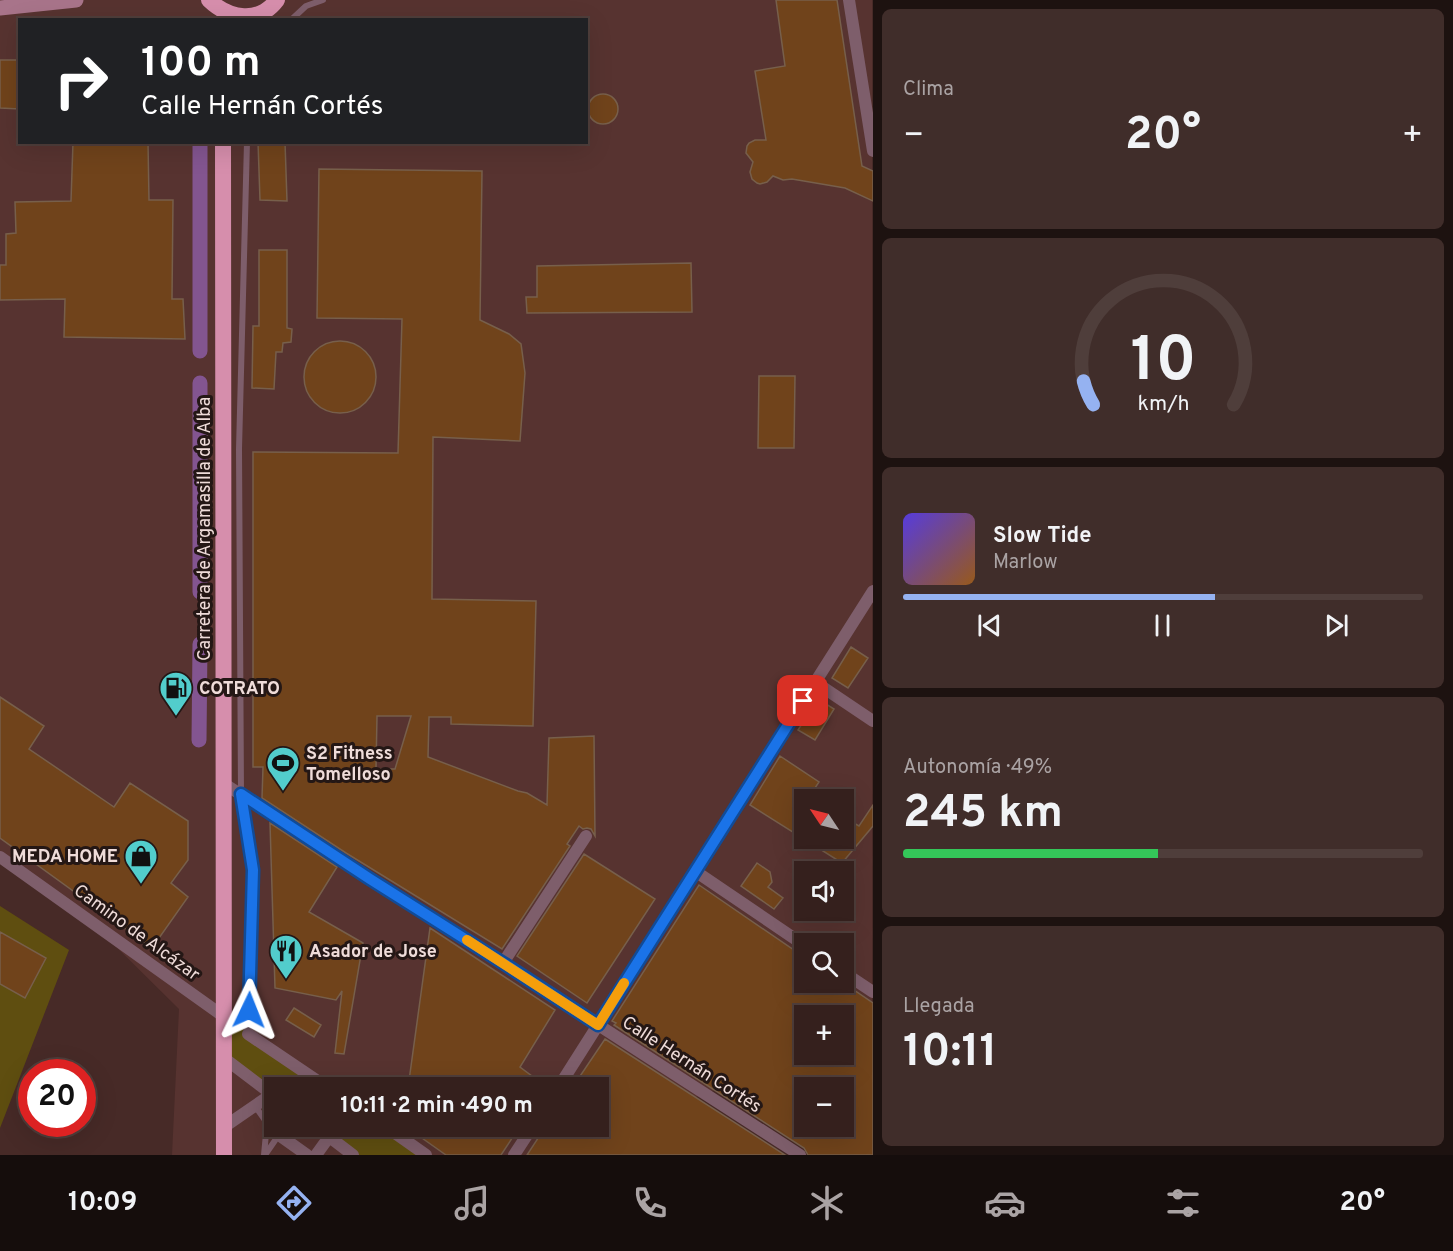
<!DOCTYPE html>
<html lang="es">
<head>
<meta charset="utf-8">
<style>
  :root { --surface:#35201d; --page:#402d2a; --text:#f1f3f6; --muted:#aaa3a4; --line:#4f3e3b; --accent:#95b2f1 }
  body { margin:0; font-family:Overpass,sans-serif; background:var(--page); color:var(--text); height:100vh; display:flex; flex-direction:column; font-size:22px; white-space:nowrap }
  * { box-sizing:border-box; margin:0 }
  p { font-size:20px; color:var(--muted) }
  .icon { flex:none; width:33px; height:33px; fill:none; stroke:currentColor; stroke-width:2; stroke-linecap:round; stroke-linejoin:round }
  .map { position:relative; flex:1; overflow:hidden }
  .details { display:flex; flex-direction:column; gap:9px; padding:9px; background:#1d1210; width:580px }
  .details>* { flex:none }
  .top-card { position:absolute; left:18px; top:18px; width:570px; height:126px; border-radius:0px; box-shadow:0 6px 24px #0002,0 0 0 2px var(--line); background:#202124; color:#fff; overflow:hidden }
  .needle { width:39px; rotate:305deg }
  .tools { position:absolute; left:794px; top:789px; display:grid; gap:12px }
  .tools a { display:grid; place-items:center; width:60px; height:60px; border-radius:0px; background:var(--surface); box-shadow:0 6px 24px #0002,0 0 0 2px var(--line); font-size:30px }
  .speed { position:absolute; left:18px; top:1059px; display:flex; gap:12px; font-size:30px; font-weight:700; text-align:center }
  .speed>* { display:grid; place-content:center; width:78px; height:78px; border-radius:50%; background:var(--surface); box-shadow:0 6px 24px #0002,0 0 0 2px var(--line); line-height:1 }
  .speed .limit { border:9px solid #d22; background:#fff; color:#111 }
  .pin { position:absolute; display:grid; place-items:center; width:51px; height:51px; color:#fff; margin:-26px; border-radius:12px; box-shadow:0 3px 9px #0006 }
  .me { position:absolute; width:66px; margin:-33px; rotate:2deg; stroke-linejoin:round; filter:drop-shadow(0 0 4px #0008) }
  .turn { display:flex; align-items:center; gap:21px; height:126px; padding:0 24px; font-size:27px }
  .turn .icon { width:78px; height:78px; stroke-width:2.5 }
  .turn b { display:block; font-size:42px; line-height:51px }
  .big { font-size:45px; font-weight:700; line-height:1.1 }
  .details .tile { flex:1; display:flex; flex-direction:column; justify-content:center; gap:9px; min-width:0; padding:0 21px; border-radius:9px; background:var(--page) }
  .details .dial { align-items:center; gap:0 }
  .dial svg { height:156px; overflow:visible; fill:none; stroke:var(--line); stroke-width:7; stroke-linecap:round; text-anchor:middle }
  .dial text { fill:var(--text); stroke:none }
  .song { display:flex; align-items:center; gap:18px }
  .cover { width:72px; height:72px; border-radius:9px; background:linear-gradient(135deg,hsl(250 70% 55%),hsl(30 70% 35%)) }
  .played { height:6px; border-radius:3px; background:linear-gradient(90deg,var(--accent) 60%,var(--line) 60%) }
  .keys { display:flex; justify-content:space-around; direction:ltr }
  .heat { display:flex; justify-content:space-between; align-items:center; font-size:33px; direction:ltr }
  .charge { height:9px; border-radius:4px; background:linear-gradient(90deg,#34c759 49%,var(--line) 0) }
  .trip { position:absolute; left:264px; top:1077px; width:345px; height:60px; border-radius:0px; background:var(--surface); box-shadow:0 6px 24px #0002,0 0 0 2px var(--line); font-weight:700; line-height:60px; text-align:center }
  .tabs { display:flex; height:96px; justify-content:space-around; align-items:center; background:#150d0c; color:var(--muted) }
  .tabs .icon { width:42px; height:42px }
  .tabs .selected { color:var(--accent) }
  .tabs b { font-size:27px; color:var(--text) }
  main { display:flex; flex:1; min-height:0 }
  .map>svg:first-child { display:block }
  .built { fill:#573330; fill-rule:evenodd }
  .green { fill:#5f4e10 }
  .lines { fill:none; stroke-linecap:round; stroke-linejoin:round }
  .canal { stroke:#835590; stroke-width:15 }
  .building { fill:#70431b; stroke:#775f4b; stroke-width:1.5; fill-rule:evenodd }
  .service { stroke:#7e5e6b; stroke-width:6 }
  .minor { stroke:#7e5e6b; stroke-width:12 }
  .secondary { stroke:#a8748a; stroke-width:15 }
  .trunk { stroke:#d68eac; stroke-width:16 }
  .route-casing { stroke:#114b97; stroke-width:15 }
  .route { stroke:#1a73e8; stroke-width:10 }
  .slow { stroke:#f59e0b; stroke-width:10 }
  .labels { text-anchor:middle; stroke-width:6; stroke-linejoin:round; paint-order:stroke }
  .street-label { font-size:18px; fill:#efdcd9; stroke:#241715 }
  .poi-label { font-size:18px; font-weight:bold; fill:#efdcd9; stroke:#241715; text-anchor:start }
</style>
</head>
<body>
<main>
<div class="map">
<svg width="873" height="1155" viewBox="0 0 873 1155">
  <rect width="100%" height="100%" fill="#472a27"/>
  <path class="built" d="M 0,0 L 872,0 L 872,1032 L 843,1016 L 804,1016 L 804,1054 L 810,1055 L 568,1144 L 557,1155 L 172,1155 L 179,1009 L 87,918 L 0,857 ZM 20,20 L 586,20 L 586,142 L 20,142 ZM 804,800 L 843,800 L 843,838 L 804,838 ZM 804,872 L 843,872 L 843,910 L 804,910 ZM 804,944 L 843,944 L 843,982 L 804,982 ZM 274,1088 L 598,1088 L 598,1126 L 274,1126 Z"/>
  <path class="green" d="M 0,906 L 69,950 L 0,1128 Z
    M 223,1016 L 328,1087 L 274,1088 L 274,1096 L 224,1058 Z
    M 315,1127 L 385,1127 L 426,1155 L 353,1155 Z"/>
  <g class="lines">
    <path class="canal" d="M 200,351 L 200,142
      M 200,592 L 200,383
      M 199,740 L 200,644"/>
  </g>
  <path class="building" d="M 776,0 L 837,0 L 862,166 L 873,171 L 873,201 L 845,188 L 792,179 L 783,180 L 773,176 L 767,182 L 760,184 L 757,183 L 752,179 L 750,172 L 753,162 L 746,153 L 747,146 L 749,143 L 755,140 L 766,140 L 755,71 L 785,66 Z
    M 0,60 L 20,60 L 20,109 L 0,108 Z
    M588 109a15 15 0 1 1 30 0a15 15 0 1 1-30 0Z
    M 73,142 L 148,142 L 149,200 L 173,200 L 172,299 L 183,299 L 185,339 L 64,337 L 65,299 L 0,300 L 0,265 L 6,265 L 6,234 L 16,233 L 15,202 L 71,201 Z
    M 258,142 L 285,142 L 287,201 L 260,200 Z
    M 319,169 L 482,171 L 480,320 L 509,334 L 521,344 L 525,373 L 520,441 L 433,437 L 432,599 L 536,601 L 533,726 L 451,724 L 451,717 L 429,717 L 428,757 L 518,791 L 527,793 L 547,805 L 549,738 L 594,736 L 595,836 L 591,829 L 587,828 L 583,829 L 579,826 L 567,844 L 570,846 L 502,949 L 346,853 L 262,798 L 263,767 L 253,767 L 253,452 L 398,453 L 402,319 L 317,318 ZM 377,716 L 411,716 L 395,769 L 376,769 Z
    M 259,250 L 287,250 L 287,328 L 292,329 L 291,342 L 283,343 L 282,352 L 276,352 L 274,389 L 252,388 L 253,326 L 259,326 Z
    M 691,263 L 692,312 L 527,313 L 526,297 L 537,297 L 537,266 Z
    M304 377a36 36 0 1 1 72 0a36 36 0 1 1-72 0Z
    M 759,376 L 795,376 L 794,448 L 758,448 Z
    M 851,647 L 868,658 L 848,688 L 832,678 Z
    M 0,697 L 44,726 L 29,749 L 114,807 L 130,783 L 188,821 L 188,860 L 171,883 L 188,897 L 152,948 L 0,838 Z
    M 818,699 L 834,709 L 815,740 L 798,730 Z
    M 780,756 L 819,782 L 807,800 L 804,800 L 804,805 L 795,819 L 804,824 L 804,838 L 843,838 L 843,817 L 859,826 L 873,805 L 873,826 L 842,863 L 750,805 Z
    M 270,823 L 337,867 L 309,912 L 363,943 L 344,1054 L 335,1053 L 342,991 L 336,1000 L 275,988 Z
    M 584,854 L 655,899 L 587,1003 L 517,956 Z
    M 757,863 L 770,872 L 772,882 L 768,887 L 783,898 L 774,909 L 741,886 Z
    M 699,885 L 804,957 L 804,982 L 842,982 L 873,1003 L 873,1155 L 808,1155 L 804,1148 L 614,1025 L 616,1023 L 612,1021 ZM 804,1016 L 843,1016 L 843,1054 L 804,1054 ZM 804,1088 L 843,1088 L 843,1126 L 804,1126 Z
    M 430,928 L 555,1010 L 520,1067 L 548,1088 L 408,1088 Z
    M 0,932 L 46,958 L 25,998 L 0,984 Z
    M 294,1008 L 321,1025 L 314,1037 L 286,1020 Z
    M 605,1039 L 785,1155 L 527,1155 L 546,1126 L 598,1126 L 598,1088 L 572,1088 Z
    M 405,1126 L 520,1126 L 501,1155 L 446,1155 Z"/>
  <g class="lines">
    <path class="service" d="M 291,20 L 306,6 L 323,0
      M 247,142 L 239,449 L 241,794 L 253,870 L 248,1034
      M 255,1106 L 267,1123 L 264,1155
      M 265,1155 L 285,1126"/>
    <path class="minor" d="M 849,0 L 873,151
      M 815,682 L 873,721
      M 223,783 L 800,1155
      M 0,857 L 223,1016
      M 695,871 L 804,945
      M 503,963 L 586,836
      M 843,972 L 873,992
      M 248,1034 L 328,1088
      M 224,1058 L 274,1096
      M 558,1088 L 873,591
      M 315,1126 L 353,1155
      M 385,1126 L 426,1155
      M 224,1127 L 272,1094
      M 279,1135 L 307,1155
      M 316,1155 L 329,1137
      M 514,1155 L 533,1126"/>
    <path class="secondary" d="M 0,8 L 76,0"/>
    <path class="trunk" d="M 209,0 C 229,19 259,24 277,0
      M 223,142 L 224,1155"/>
  </g>
  <g class="lines">
    <g class="route-casing">
      <path id="route" d="M 249,1010 L 253,870 L 241,794 L 370,879 L 503,963 L 598,1025 L 803,701"/>
    </g>
    <use href="#route" class="route"/>
    <path class="slow" d="M 467,940 L 598,1025 L 624,983"/>
  </g>
  <defs>
    <g id="fuel-pin" transform="scale(1.725)"><path d="M0 17L-7.5 6A9.5 9.5 0 1 1 7.5 6Z" fill="#52cdcc" stroke="#241715"/><path d="M-5.5-6h7V0h2V4h1.3V-2.5L3-4.5l.8-.8L6-3V5H2.5V1h-1V6h-7ZM-4.2-4.7v3.2H.2V-4.7Z" fill="#111"/></g>
    <g id="stadium-pin" transform="scale(1.725)"><path d="M0 17L-7.5 6A9.5 9.5 0 1 1 7.5 6Z" fill="#52cdcc" stroke="#241715"/><path d="M0-5a6.5 5 0 1 0 0 10a6.5 5 0 1 0 0-10ZM-3.5-1.8h7v3.6h-7Z" fill="#111"/></g>
    <g id="shop-pin" transform="scale(1.725)"><path d="M0 17L-7.5 6A9.5 9.5 0 1 1 7.5 6Z" fill="#52cdcc" stroke="#241715"/><path d="M-5-2.5h2.3a2.7 3.5 0 0 1 5.4 0H5L5.5 6h-11ZM-1.5-2.5h3a1.5 2.3 0 0 0-3 0Z" fill="#111"/></g>
    <g id="restaurant-pin" transform="scale(1.725)"><path d="M0 17L-7.5 6A9.5 9.5 0 1 1 7.5 6Z" fill="#52cdcc" stroke="#241715"/><path d="M-5-6h1v4h1v-4h1v4h1v-4h1v5L-1.5 .5V6h-2V.5L-5-1ZM5-6V6H3V1.5H1.5Q1.5-4 5-6Z" fill="#111"/></g>
  </defs>
  <g fill-rule="evenodd">
    <use href="#fuel-pin" x="176" y="688"/>
    <use href="#stadium-pin" x="283" y="763"/>
    <use href="#shop-pin" x="141" y="856"/>
    <use href="#restaurant-pin" x="286" y="951"/>
  </g>
  <g class="labels">
    <g class="street-label">
      <text transform="translate(204 529) rotate(-90)" y="6">Carretera de Argamasilla de Alba</text>
      <text transform="translate(137 932) rotate(36)" y="6">Camino de Alcázar</text>
      <text transform="translate(692 1064) rotate(33)" y="6">Calle Hernán Cortés</text>
    </g>
    <g class="poi-label">
      <text x="199" y="694">COTRATO</text>
      <text x="306" y="759">S2 Fitness<tspan x="306" dy="21">Tomelloso</tspan></text>
      <text x="118" y="862" text-anchor="end">MEDA HOME</text>
      <text x="309" y="957">Asador de Jose</text>
    </g>
  </g>
</svg>
<div class="tools">
<a><svg class="needle" viewBox="-14 -14 28 28"><path d="M0-13l5 13h-10z" fill="#e53935"/><path d="M0 13l5-13h-10z" fill="#aaa3a4"/></svg></a>
<a><svg class="icon" aria-label="sound" viewBox="0 0 24 24"><path d="M4 9h4l5-4v14l-5-4H4zM17 9q2 3 0 6"/></svg></a>
<a><svg class="icon" aria-label="search" viewBox="0 0 24 24"><circle cx="10" cy="10" r="6"/><path d="M15 15l6 6"/></svg></a>
<a>+</a>
<a>−</a>
</div>
<div class="speed"><div class="limit">20</div></div>
<div class="pin" style="left:803px;top:701px;background:#d93025"><svg class="icon" aria-label="arrive" viewBox="0 0 24 24"><path d="M6 21V4h12l-3 4 3 4H6"/></svg></div>
<svg class="me" style="left:249px;top:1010px" viewBox="-20 -20 40 40"><path d="M0-17L14 15 0 8-14 15z" fill="#1a73e8" stroke="#fff" stroke-width="4"/></svg>
<div class="trip">10:11 · 2 min · 490 m</div>
<div class="top-card">
<div class="turn"><svg class="icon" aria-label="right" viewBox="0 0 24 24"><path d="M7 20v-9h11M14 6l5 5-5 5"/></svg><div><b>100 m</b>Calle Hernán Cortés</div></div>
</div>
</div>
<section class="details">
<div class="tile"><p>Clima</p>
<div class="heat"><a>−</a><b class="big">20°</b><a>+</a></div>
</div>
<div class="tile dial"><svg viewBox="0 0 100 80">
<path d="M14 69A42 42 0 1 1 86 69"/>
<path d="M14 69A42 42 0 0 1 9 57" stroke="#95b2f1"/>
<text x="50" y="56" font-size="32" font-weight="700">10</text>
<text x="50" y="72" font-size="11">km/h</text>
</svg></div>
<div class="tile">
<div class="song"><i class="cover"></i><div><b>Slow Tide</b><p>Marlow</p></div></div>
<div class="played"></div>
<div class="keys"><svg class="icon" aria-label="previous" viewBox="0 0 24 24"><path d="M18 5L8 12l10 7zM5 5v14"/></svg><svg class="icon" aria-label="pause" viewBox="0 0 24 24"><path d="M8 5v14M16 5v14"/></svg><svg class="icon" aria-label="next" viewBox="0 0 24 24"><path d="M6 5l10 7-10 7zM19 5v14"/></svg></div>
</div>
<div class="tile"><p>Autonomía · 49%</p><b class="big">245 km</b><div class="charge"></div></div>
<div class="tile"><p>Llegada</p><b class="big">10:11</b></div>
</section>
</main>
<nav class="tabs">
<b>10:09</b>
<svg class="icon selected" aria-label="directions" viewBox="0 0 24 24"><path d="M12 3l9 9-9 9-9-9zM9 14v-3h6M13 9l2 2-2 2"/></svg>
<svg class="icon" aria-label="music" viewBox="0 0 24 24"><path d="M9 18V5l10-2v13"/><circle cx="6" cy="18" r="3"/><circle cx="16" cy="16" r="3"/></svg>
<svg class="icon" aria-label="phone" viewBox="0 0 24 24"><path d="M5 4h4l2 5-3 2q2 4 5 5l2-3 5 2v4C11 20 4 13 5 4z"/></svg>
<svg class="icon" aria-label="climate" viewBox="0 0 24 24"><path d="M12 3v18M4 7l16 10M4 17L20 7"/></svg>
<svg class="icon" aria-label="car" viewBox="0 0 24 24"><path d="M5 17H2v-5l4-1 3-4h7l3 4 3 1v5h-3M9 17h6M6 11h13"/><circle cx="7" cy="17" r="2"/><circle cx="17" cy="17" r="2"/></svg>
<svg class="icon" aria-label="filters" viewBox="0 0 24 24"><path d="M4 7h16M4 17h16"/><circle cx="9" cy="7" r="2"/><circle cx="15" cy="17" r="2"/></svg>
<b>20°</b>
</nav>
</body>
</html>
